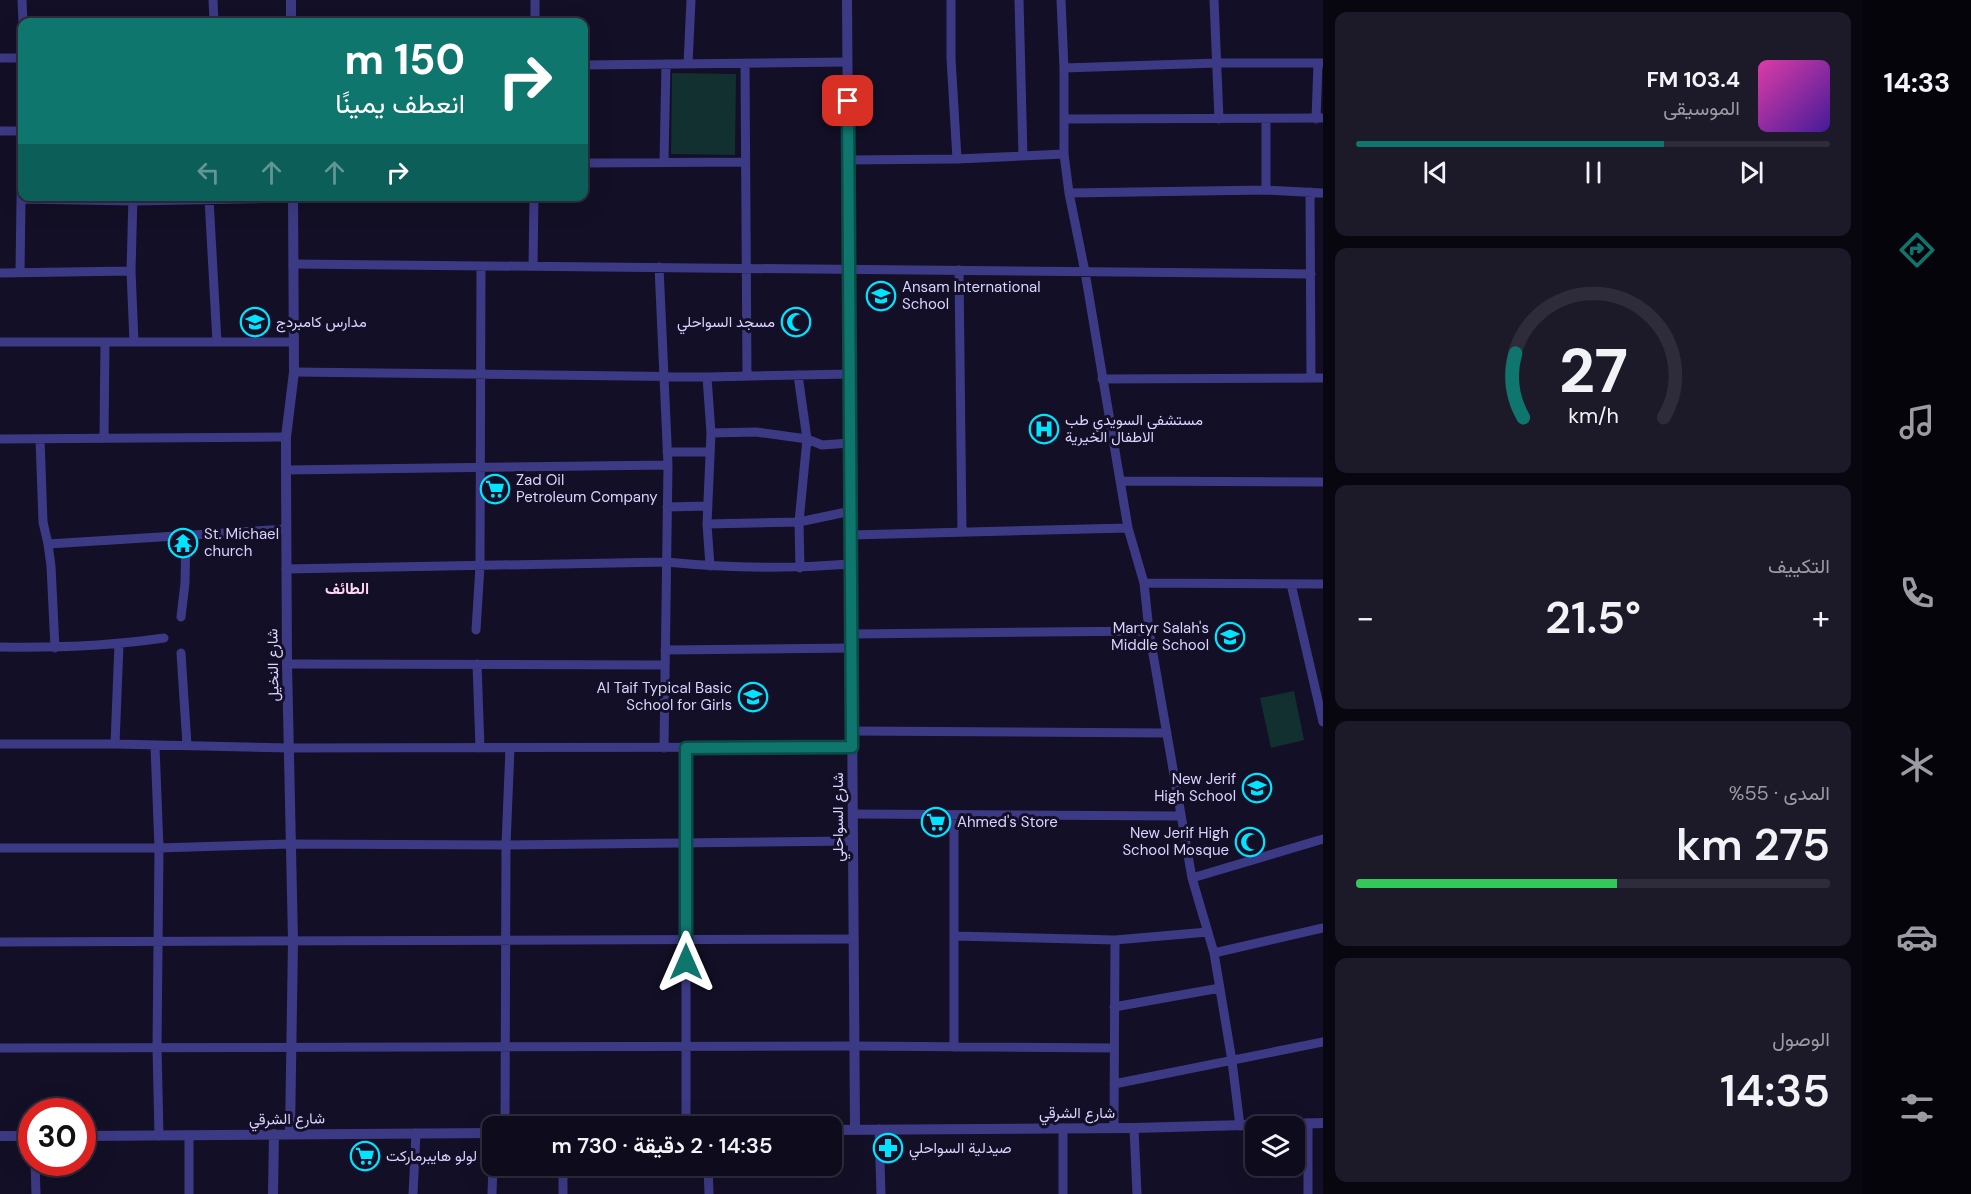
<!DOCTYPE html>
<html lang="ar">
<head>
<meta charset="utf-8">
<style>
  :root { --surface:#0e0b1c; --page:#1c1929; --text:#f1f3f6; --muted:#9b9ba3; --line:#2e2b3b; --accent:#0f766e }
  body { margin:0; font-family:"DM Sans",Vazirmatn,sans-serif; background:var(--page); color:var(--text); direction:rtl; height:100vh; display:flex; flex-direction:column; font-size:22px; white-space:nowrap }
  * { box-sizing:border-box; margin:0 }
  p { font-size:20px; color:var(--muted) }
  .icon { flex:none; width:33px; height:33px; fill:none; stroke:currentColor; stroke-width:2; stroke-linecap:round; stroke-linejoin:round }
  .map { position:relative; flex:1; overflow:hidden; direction:ltr }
  .panel { display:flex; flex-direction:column; gap:12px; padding:12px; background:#08060f; width:540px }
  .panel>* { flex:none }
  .banner { position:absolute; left:18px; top:18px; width:570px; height:183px; border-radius:12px; box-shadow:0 6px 24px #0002,0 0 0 2px var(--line); direction:rtl; background:#0f766e; color:#fff; overflow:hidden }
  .controls { position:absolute; left:1245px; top:1116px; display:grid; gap:12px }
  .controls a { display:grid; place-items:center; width:60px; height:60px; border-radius:12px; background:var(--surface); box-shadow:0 6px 24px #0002,0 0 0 2px var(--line); font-size:30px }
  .speed { position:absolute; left:18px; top:1098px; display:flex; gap:12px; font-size:30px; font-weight:700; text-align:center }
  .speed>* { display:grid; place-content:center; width:78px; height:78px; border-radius:50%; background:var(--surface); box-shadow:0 6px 24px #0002,0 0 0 2px var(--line); line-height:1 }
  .speed .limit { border:9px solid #d22; background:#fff; color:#111 }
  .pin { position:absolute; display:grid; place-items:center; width:51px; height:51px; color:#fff; margin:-26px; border-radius:12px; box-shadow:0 3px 9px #0006 }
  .me { position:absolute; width:66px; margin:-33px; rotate:0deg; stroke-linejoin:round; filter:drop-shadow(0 0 4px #0008) }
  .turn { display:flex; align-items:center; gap:21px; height:126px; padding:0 24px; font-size:27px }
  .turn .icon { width:78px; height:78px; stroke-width:2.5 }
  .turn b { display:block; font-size:42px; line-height:51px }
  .lanes { display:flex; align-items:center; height:57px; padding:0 24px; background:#0003; justify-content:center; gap:30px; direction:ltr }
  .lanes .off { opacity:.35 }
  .big { font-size:45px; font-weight:600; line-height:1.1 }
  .panel .tile { flex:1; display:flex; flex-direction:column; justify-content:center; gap:9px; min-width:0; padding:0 21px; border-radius:12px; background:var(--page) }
  .panel .dial { align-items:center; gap:0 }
  .dial svg { height:156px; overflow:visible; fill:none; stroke:var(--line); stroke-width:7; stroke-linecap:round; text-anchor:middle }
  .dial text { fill:var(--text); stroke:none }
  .song { display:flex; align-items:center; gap:18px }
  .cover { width:72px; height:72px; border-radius:9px; background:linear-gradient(135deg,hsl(320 70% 55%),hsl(260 70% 35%)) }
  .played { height:6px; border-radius:3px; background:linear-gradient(90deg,var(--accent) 65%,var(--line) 65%) }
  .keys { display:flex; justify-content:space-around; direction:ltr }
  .heat { display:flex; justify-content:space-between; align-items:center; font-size:33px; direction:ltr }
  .charge { height:9px; border-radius:4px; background:linear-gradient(90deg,#34c759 55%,var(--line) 0) }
  .trip { position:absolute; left:482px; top:1116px; width:360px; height:60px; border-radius:12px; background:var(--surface); box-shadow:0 6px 24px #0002,0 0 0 2px var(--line); font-weight:600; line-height:60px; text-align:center; direction:rtl }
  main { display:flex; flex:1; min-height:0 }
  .dock { display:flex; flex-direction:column; width:108px; justify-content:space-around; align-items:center; background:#06040b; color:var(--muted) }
  .dock .icon { width:42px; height:42px }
  .dock .selected { color:var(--accent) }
  .dock b { font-size:27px; color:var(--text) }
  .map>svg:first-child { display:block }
  .green { fill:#12302f }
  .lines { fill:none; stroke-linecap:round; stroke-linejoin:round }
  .minor { stroke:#3d3a85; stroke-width:9 }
  .tertiary { stroke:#3d3a85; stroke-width:10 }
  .route-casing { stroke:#0a4d48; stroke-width:15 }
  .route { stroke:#0f766e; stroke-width:10 }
  .labels { text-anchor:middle; stroke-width:6; stroke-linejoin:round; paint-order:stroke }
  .poi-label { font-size:15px; fill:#d9d4ff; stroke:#130f26; text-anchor:start }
  .street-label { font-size:15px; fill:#d9d4ff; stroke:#130f26 }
  .neighbourhood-label { font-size:16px; font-weight:bold; fill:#ffd6f0; stroke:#130f26 }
</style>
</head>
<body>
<main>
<nav class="dock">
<b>14:33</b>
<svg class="icon selected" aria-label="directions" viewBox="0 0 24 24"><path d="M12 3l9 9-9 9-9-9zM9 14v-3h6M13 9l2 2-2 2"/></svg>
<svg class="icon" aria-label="music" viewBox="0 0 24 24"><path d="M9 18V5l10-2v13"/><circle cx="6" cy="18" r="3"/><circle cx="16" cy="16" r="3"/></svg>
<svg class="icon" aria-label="phone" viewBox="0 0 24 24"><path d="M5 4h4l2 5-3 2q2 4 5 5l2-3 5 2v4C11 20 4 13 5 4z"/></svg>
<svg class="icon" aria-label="climate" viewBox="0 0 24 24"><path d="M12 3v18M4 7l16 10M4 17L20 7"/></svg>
<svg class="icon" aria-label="car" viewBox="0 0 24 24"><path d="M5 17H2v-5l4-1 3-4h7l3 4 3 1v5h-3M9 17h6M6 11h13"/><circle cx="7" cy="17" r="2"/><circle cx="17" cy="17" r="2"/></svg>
<svg class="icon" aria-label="filters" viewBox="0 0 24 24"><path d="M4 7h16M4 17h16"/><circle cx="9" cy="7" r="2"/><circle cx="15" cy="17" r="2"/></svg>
</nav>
<section class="panel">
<div class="tile">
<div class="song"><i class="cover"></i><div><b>103.4 FM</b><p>الموسيقى</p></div></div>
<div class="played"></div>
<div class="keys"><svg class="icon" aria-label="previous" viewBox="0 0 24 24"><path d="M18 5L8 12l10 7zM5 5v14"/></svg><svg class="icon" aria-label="pause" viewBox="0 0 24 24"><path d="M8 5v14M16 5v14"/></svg><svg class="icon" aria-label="next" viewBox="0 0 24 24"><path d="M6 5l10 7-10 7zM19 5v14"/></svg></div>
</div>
<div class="tile dial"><svg viewBox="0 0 100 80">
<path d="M14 69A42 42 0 1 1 86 69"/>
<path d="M14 69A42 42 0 0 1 10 36" stroke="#0f766e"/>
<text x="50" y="56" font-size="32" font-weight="700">27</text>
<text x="50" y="72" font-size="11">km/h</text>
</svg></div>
<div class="tile"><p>التكييف</p>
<div class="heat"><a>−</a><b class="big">21.5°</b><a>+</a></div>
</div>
<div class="tile"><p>المدى · 55%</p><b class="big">275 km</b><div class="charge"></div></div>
<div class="tile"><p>الوصول</p><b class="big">14:35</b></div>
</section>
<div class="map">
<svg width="1323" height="1194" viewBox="0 0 1323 1194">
  <rect width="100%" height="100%" fill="#130f26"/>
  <path class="green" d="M 672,73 L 736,74 L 735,155 L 671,154 Z
    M 1294,691 L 1304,740 L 1271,748 L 1260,698 Z"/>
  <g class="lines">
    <path class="minor" d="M 22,0 L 23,22
      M 213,0 L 214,22
      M 535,0 L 535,22
      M 951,0 L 951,58 L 957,159
      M 1019,0 L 1023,156
      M 1061,0 L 1064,68 L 1064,154 L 1069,193 L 1085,272 L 1128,528 L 1144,583 L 1149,631 L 1192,878 L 1214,953 L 1232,1061 L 1240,1126
      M 1214,0 L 1219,119
      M 0,58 L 22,58
      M 745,63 L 747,376
      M 688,64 L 691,0
      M 584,65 L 847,62
      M 1064,68 L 1217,63 L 1323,63
      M 1064,119 L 1323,118
      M 1316,119 L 1318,63
      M 0,131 L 22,131
      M 848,160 L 957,159 L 1064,154
      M 664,162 L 666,64
      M 584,163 L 745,162
      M 1266,190 L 1266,119
      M 1310,192 L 1311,378
      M 1069,193 L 1266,190 L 1323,193
      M 133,196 L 131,271 L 134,342
      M 21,199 L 133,201 L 293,198
      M 209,199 L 217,342
      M 293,264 L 1311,274
      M 533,266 L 534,196
      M 659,267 L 668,465 L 664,748
      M 959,270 L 962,532
      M 20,272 L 22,131
      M 0,273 L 131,271
      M 0,342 L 294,342
      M 294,372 L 707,377 L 850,374
      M 798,375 L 807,439 L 799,522 L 800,568
      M 707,377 L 711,433 L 707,524 L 710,566
      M 1102,379 L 1323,378
      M 711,433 L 756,432 L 807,439 L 822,445 L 850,443
      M 104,438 L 105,342
      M 0,439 L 286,437
      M 40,439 L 43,522 L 48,544 L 51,566 L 55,648
      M 667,452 L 710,452
      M 286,470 L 668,465
      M 1120,481 L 1323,482
      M 667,507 L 708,506
      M 707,524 L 799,522 L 851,511
      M 851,535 L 1128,528
      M 48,544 L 286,529
      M 286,569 L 666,562 C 728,568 789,569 851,564
      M 1144,583 L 1323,584
      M 1291,584 L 1323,722
      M 181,617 L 185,583 L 186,535
      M 476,630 L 480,566 L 481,266
      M 851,634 L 1149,631
      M 0,647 C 56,648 109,646 164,638
      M 665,650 L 851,648
      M 181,653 L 187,745
      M 287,664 L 665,665
      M 477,664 L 480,748
      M 852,731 L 1167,733
      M 0,744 L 115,744 L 290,748 L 852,747
      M 115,744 L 119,644
      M 155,746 L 159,848 L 157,1047 L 159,1136
      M 686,748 L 686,1126
      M 853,814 L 1181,816
      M 954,816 L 954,1047
      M 0,848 L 159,848 L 291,844 L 506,845 L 853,841
      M 1192,878 L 1323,839
      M 954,936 L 1115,940 L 1208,932
      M 0,942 L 854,939
      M 1214,953 L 1323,928
      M 1114,1007 L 1220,988
      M 0,1048 L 854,1046 L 1114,1048
      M 1114,1084 L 1323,1042
      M 505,1126 L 506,845 L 510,748
      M 1114,1127 L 1115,940
      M 1063,1128 L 1063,1194
      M 1134,1128 L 1137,1194
      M 879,1129 L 881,1194
      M 189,1135 L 189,1194
      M 35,1162 L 36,1194
      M 708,1166 L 709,1194
      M 413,1194 L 416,1133
      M 492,1194 L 493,1166
      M 563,1194 L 563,1166
      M 1308,1194 L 1308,1123"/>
    <path class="tertiary" d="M 291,0 L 291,22
      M 847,0 L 855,1129
      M 831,1130 L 1134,1128 L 1323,1123
      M 290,1133 L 293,941 L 287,664 L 286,470 L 286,437 L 294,372 L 293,196
      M 0,1136 L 32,1136
      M 82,1136 L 492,1133
      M 273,1194 L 274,1134"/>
  </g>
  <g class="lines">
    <g class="route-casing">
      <path id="route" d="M 686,962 L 686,748 L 852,747 L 848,101"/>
    </g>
    <use href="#route" class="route"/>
  </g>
  <defs>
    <g id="school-ring" transform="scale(1.5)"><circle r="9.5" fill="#130f26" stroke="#00e5ff" stroke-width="1.5"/><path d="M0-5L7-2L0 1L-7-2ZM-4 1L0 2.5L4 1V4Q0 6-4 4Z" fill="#00e5ff"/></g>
    <g id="mosque-ring" transform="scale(1.5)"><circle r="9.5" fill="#130f26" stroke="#00e5ff" stroke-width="1.5"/><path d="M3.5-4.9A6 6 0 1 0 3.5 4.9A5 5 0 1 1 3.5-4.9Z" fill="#00e5ff"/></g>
    <g id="hospital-ring" transform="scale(1.5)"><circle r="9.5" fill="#130f26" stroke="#00e5ff" stroke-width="1.5"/><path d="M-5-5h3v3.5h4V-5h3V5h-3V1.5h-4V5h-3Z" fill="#00e5ff"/></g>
    <g id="supermarket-ring" transform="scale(1.5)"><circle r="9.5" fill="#130f26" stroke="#00e5ff" stroke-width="1.5"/><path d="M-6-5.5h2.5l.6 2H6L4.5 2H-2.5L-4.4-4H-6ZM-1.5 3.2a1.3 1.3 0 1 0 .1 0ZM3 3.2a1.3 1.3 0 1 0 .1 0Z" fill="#00e5ff"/></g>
    <g id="temple-ring" transform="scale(1.5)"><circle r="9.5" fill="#130f26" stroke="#00e5ff" stroke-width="1.5"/><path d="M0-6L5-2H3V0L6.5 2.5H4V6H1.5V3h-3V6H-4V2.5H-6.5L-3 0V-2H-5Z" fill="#00e5ff"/></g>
    <g id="pharmacy-ring" transform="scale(1.5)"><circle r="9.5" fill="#130f26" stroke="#00e5ff" stroke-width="1.5"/><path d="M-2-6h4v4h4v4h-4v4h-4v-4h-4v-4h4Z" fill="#00e5ff"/></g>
  </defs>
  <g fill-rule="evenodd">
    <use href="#school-ring" x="881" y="296"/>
    <use href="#school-ring" x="255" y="322"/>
    <use href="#mosque-ring" x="796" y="322"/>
    <use href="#hospital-ring" x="1044" y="429"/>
    <use href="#supermarket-ring" x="495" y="489"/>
    <use href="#temple-ring" x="183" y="543"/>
    <use href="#school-ring" x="1230" y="637"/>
    <use href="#school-ring" x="753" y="697"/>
    <use href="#school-ring" x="1257" y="788"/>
    <use href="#supermarket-ring" x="936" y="822"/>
    <use href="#mosque-ring" x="1250" y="842"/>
    <use href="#pharmacy-ring" x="888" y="1148"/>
    <use href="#supermarket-ring" x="365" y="1156"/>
  </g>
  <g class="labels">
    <g class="poi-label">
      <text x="902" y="292">Ansam International<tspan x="902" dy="17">School</tspan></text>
      <text x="276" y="327">مدارس كامبردج</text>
      <text x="775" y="327" text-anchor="end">مسجد السواحلي</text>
      <text x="1065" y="425">مستشفى السويدي طب<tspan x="1065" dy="17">الاطفال الخيرية</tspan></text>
      <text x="516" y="485">Zad Oil<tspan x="516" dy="17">Petroleum Company</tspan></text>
      <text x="204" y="539">St. Michael<tspan x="204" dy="17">church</tspan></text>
      <text x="1209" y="633" text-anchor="end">Martyr Salah's<tspan x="1209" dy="17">Middle School</tspan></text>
      <text x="732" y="693" text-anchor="end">Al Taif Typical Basic<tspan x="732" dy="17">School for Girls</tspan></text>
      <text x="1236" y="784" text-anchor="end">New Jerif<tspan x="1236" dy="17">High School</tspan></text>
      <text x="957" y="827">Ahmed's Store</text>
      <text x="1229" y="838" text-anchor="end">New Jerif High<tspan x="1229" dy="17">School Mosque</tspan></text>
      <text x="909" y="1153">صيدلية السواحلي</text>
      <text x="386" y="1161">لولو هايبرماركت</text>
    </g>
    <g class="street-label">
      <text transform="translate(273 665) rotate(-91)" y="5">شارع النخيل</text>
      <text transform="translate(838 817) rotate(-90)" y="5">شارع السواحلي</text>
      <text x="1077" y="1118">شارع الشرقي</text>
      <text transform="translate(287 1119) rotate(-1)" y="5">شارع الشرقي</text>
    </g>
    <g class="neighbourhood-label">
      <text x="347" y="594">الطائف</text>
    </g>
  </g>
</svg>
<div class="controls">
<a><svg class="icon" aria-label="layers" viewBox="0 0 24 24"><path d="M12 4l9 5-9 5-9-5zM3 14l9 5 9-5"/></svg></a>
</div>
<div class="speed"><div class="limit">30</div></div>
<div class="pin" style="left:848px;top:101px;background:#d93025"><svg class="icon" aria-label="arrive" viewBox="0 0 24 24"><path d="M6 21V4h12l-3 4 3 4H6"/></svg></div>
<svg class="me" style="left:686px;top:962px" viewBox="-20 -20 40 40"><path d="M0-17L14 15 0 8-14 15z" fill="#0f766e" stroke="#fff" stroke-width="4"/></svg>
<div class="trip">14:35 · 2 دقيقة · 730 m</div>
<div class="banner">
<div class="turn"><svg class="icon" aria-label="right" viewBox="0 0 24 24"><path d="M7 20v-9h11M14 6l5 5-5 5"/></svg><div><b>150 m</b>انعطف يمينًا</div></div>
<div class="lanes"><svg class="icon off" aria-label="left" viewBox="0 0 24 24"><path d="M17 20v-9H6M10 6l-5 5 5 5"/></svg><svg class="icon off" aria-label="ahead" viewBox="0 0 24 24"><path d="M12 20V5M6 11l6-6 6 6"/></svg><svg class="icon off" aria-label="ahead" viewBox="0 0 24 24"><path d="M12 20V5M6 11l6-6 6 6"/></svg><svg class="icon" aria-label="right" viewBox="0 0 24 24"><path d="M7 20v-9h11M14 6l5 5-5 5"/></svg></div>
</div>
</div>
</main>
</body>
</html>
